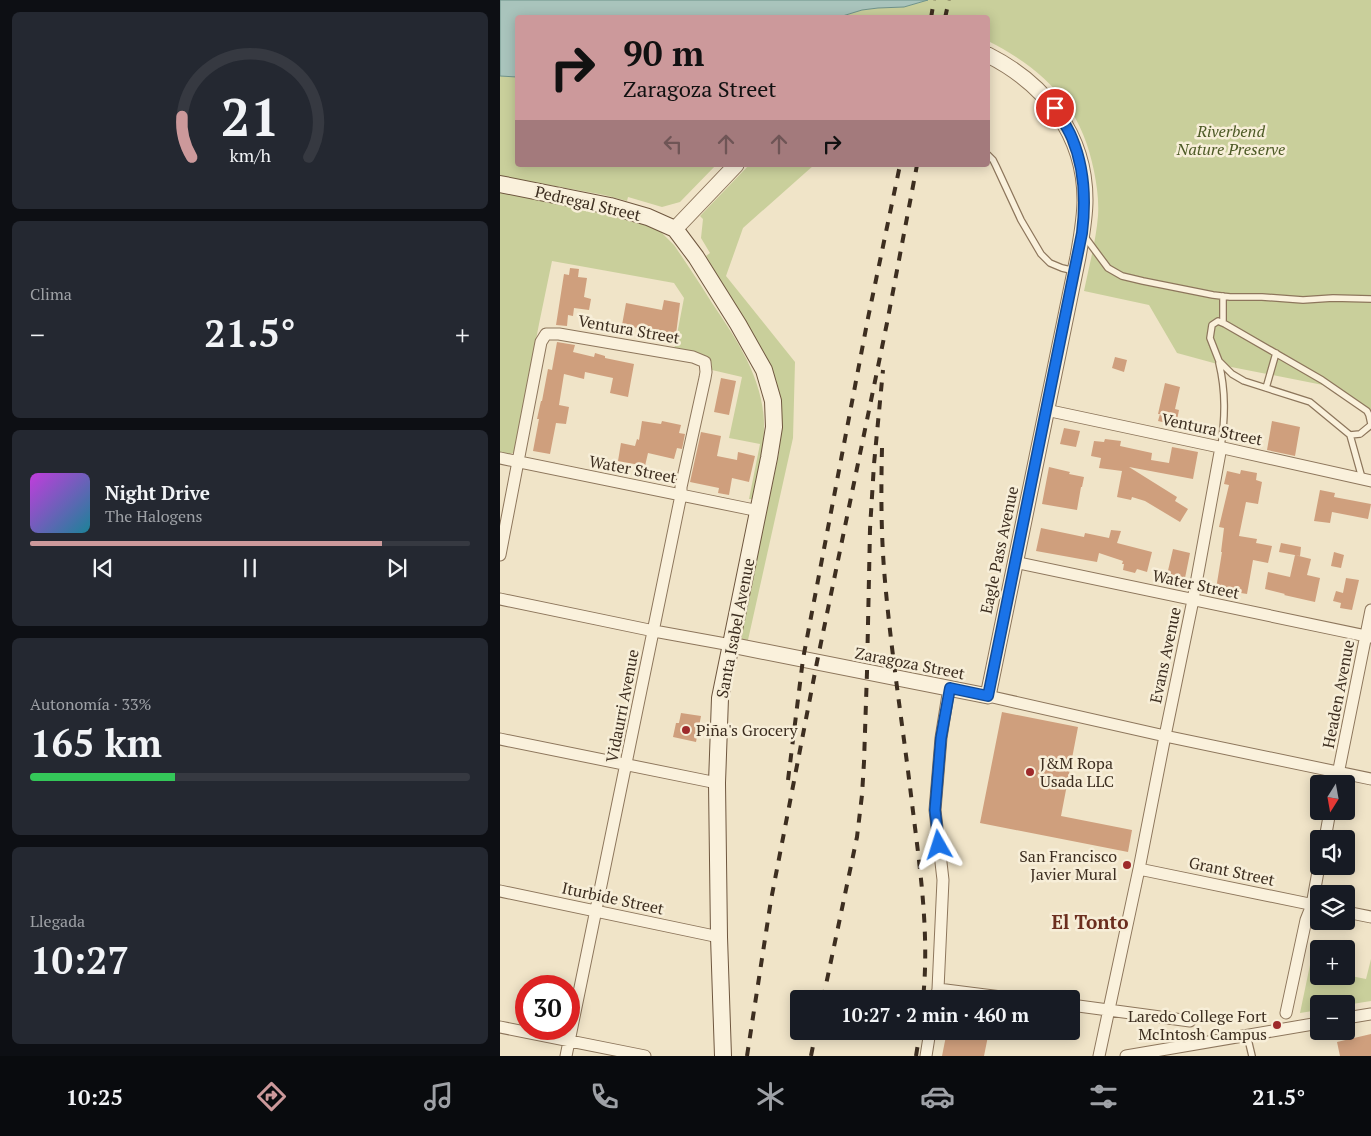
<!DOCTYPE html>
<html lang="es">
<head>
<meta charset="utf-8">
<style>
  :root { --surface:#171b24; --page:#242831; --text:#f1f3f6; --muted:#9ea1a6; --line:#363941; --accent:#cc999b }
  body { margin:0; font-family:"PT Serif",serif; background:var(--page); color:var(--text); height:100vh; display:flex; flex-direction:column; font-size:19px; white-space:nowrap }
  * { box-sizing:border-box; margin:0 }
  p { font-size:16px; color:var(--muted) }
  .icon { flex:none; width:28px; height:28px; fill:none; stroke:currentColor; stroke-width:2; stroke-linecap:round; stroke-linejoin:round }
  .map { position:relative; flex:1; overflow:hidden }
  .details { display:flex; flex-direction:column; gap:12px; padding:12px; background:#0d0f14; width:500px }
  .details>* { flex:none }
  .top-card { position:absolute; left:15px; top:15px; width:475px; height:152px; border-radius:5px; box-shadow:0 2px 12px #0003; background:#cc999b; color:#111; overflow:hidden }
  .needle { width:32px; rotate:191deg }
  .controls { position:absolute; left:810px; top:775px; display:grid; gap:10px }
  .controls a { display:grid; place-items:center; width:45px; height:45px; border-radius:5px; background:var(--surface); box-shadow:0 2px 12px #0003; font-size:25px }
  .speed { position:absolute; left:15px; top:975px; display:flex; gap:10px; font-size:25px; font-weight:700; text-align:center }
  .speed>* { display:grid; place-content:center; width:65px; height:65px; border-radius:50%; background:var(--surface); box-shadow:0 2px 12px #0003; line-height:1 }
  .speed .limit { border:8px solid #d22; background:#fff; color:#111 }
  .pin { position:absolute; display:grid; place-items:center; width:42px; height:42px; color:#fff; margin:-21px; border:2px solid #fff; border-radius:50%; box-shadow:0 1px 5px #0007 }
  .me { position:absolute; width:55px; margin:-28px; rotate:354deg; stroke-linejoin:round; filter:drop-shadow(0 0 4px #0008) }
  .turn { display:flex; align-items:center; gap:18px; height:105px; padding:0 25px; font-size:22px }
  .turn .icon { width:65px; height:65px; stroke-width:2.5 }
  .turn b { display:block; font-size:35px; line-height:42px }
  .lanes { display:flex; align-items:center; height:48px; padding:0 25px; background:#0003; justify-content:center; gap:25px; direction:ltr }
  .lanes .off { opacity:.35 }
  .big { font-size:38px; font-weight:700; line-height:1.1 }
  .details .widget { flex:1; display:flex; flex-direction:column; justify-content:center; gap:8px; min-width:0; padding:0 18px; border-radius:8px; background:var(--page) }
  .details .dial { align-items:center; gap:0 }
  .dial svg { height:130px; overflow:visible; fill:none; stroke:var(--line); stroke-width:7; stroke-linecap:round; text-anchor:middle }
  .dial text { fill:var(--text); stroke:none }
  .song { display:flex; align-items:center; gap:15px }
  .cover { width:60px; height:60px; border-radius:8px; background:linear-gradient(135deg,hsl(290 70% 55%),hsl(190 70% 35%)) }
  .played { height:5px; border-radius:2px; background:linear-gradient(90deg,var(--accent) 80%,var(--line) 80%) }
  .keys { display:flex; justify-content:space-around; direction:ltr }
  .heat { display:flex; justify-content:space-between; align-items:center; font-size:28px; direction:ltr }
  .charge { height:8px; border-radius:4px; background:linear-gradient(90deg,#34c759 33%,var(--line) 0) }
  .trip { position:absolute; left:290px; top:990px; width:290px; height:50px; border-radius:5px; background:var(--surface); box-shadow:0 2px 12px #0003; font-weight:700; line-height:50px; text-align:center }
  .tab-bar { display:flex; height:80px; justify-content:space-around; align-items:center; background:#090b0e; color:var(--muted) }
  .tab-bar .icon { width:35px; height:35px }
  .tab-bar .on { color:var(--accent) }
  .tab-bar b { font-size:22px; color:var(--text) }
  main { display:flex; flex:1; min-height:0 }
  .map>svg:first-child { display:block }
  .green { fill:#c9cf9b }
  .water { fill:#a9c4bc; stroke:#6f938a }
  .building { fill:#cf9f7d }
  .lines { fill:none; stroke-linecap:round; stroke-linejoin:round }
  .service-casing { stroke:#8d765c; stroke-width:8 }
  .minor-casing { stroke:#8d765c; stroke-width:13 }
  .tertiary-casing { stroke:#8d765c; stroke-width:17 }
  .secondary-casing { stroke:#6f573f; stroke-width:18 }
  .service { stroke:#faf1dc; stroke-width:5.5 }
  .minor { stroke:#faf1dc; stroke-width:11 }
  .tertiary { stroke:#faf1dc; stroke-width:15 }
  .secondary { stroke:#faf1dc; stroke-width:16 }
  .rail { stroke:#3d2e20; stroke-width:4; stroke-dasharray:9 9; stroke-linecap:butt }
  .route-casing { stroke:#114b97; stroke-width:12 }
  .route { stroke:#1a73e8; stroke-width:9 }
  .poi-dot { fill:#9e2a2b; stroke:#f7eed8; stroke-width:2 }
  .labels { text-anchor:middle; stroke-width:5; stroke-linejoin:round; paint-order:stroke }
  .park-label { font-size:16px; font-style:italic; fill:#4d5a26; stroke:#f7eed8 }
  .street-label { font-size:16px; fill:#3d2e20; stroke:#f7eed8 }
  .poi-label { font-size:16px; fill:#3d2e20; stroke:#f7eed8; text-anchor:start }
  .quarter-label { font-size:19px; font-weight:bold; fill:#6b2e1e; stroke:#f7eed8 }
</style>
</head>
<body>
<main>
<section class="details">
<div class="widget dial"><svg viewBox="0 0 100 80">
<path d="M14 69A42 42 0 1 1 86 69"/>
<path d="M14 69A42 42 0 0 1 8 44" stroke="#cc999b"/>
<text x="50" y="56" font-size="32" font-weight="700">21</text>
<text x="50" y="72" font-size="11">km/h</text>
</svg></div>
<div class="widget"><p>Clima</p>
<div class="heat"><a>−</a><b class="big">21.5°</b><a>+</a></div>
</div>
<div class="widget">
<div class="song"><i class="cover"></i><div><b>Night Drive</b><p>The Halogens</p></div></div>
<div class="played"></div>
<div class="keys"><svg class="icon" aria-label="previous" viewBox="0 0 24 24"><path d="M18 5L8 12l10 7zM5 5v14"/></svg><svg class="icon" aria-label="pause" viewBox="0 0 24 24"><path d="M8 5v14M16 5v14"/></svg><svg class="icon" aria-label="next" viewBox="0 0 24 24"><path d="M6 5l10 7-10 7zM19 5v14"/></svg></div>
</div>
<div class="widget"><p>Autonomía · 33%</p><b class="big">165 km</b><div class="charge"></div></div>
<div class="widget"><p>Llegada</p><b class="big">10:27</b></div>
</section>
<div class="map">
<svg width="871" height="1056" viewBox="0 0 871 1056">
  <rect width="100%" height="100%" fill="#f0e4c8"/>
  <path class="green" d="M 428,0 L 871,0 L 871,411 L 828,386 L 721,365 L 677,353 L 649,305 L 584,291 C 589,266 596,241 598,216 C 599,201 597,186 594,171 C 582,107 544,69 488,41 L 488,18 L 336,18 L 362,10 L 378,8 L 404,7 Z
    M 0,76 L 17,77 L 18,165 L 216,165 L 180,202 L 162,207 L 128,197 L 127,201 L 104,195 L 0,176 Z
    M 249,165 L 314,165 L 243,228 L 226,276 L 295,362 L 293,438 L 248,640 L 240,639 L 279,453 L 282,424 L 280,396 L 266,356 L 206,256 L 210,253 L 201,238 L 203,219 L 200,216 Z
    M 0,192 L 116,213 L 151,225 L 162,233 L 174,245 C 187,264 200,284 212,303 C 237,340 265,381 264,428 C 264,452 257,476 252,499 L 249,499 L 260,444 L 229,438 L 242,377 L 212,370 C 213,350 189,352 174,350 L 184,298 L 174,283 L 52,261 L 39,324 L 15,449 L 13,453 L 9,454 L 0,453 Z
    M 871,959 L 871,1001 L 846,1005 L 846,1004 L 819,1004 L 819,1010 L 800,1013 L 810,965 L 819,967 L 819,976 L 846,976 L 846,975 L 866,979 Z"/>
  <path class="water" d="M 0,0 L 428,0 L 404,7 L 378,8 L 362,10 L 336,18 L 18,18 L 17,77 L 0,76 Z"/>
  <path class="building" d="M 70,268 L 79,269 L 78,277 L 87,278 L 84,297 L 91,299 L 89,310 L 74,308 L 73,316 L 68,315 L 67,326 L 56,325 L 64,274 L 69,275 Z
    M 164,300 L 180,303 L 175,342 L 141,337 L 142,329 L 122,325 L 126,303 L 162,310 Z
    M 57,342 L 75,345 L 73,352 L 94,357 L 95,353 L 105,356 L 105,358 L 134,364 L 128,397 L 110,393 L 113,378 L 85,372 L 84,379 L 64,374 L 59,405 L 69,407 L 66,424 L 56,423 L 50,454 L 33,451 L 39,419 L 37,419 L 41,401 L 42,401 L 48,369 L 52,370 Z
    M 615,357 L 627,360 L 624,372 L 612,368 Z
    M 221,378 L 236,381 L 229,415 L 214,412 Z
    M 665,383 L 680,387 L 675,409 L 679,410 L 676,425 L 658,421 L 660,414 L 658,414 Z
    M 142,421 L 161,424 L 162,421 L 181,425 L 179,433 L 185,434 L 182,449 L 177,448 L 174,459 L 148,453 L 145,466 L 118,461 L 121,443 L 135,446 L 137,439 L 139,440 Z
    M 772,421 L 800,427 L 795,456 L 767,450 Z
    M 564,428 L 580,431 L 576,447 L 560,444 Z
    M 201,432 L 221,436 L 217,456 L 237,460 L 238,452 L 255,456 L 249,482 L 232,478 L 229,495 L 218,493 L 219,488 L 190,482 Z
    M 605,439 L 621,441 L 620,446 L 652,453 L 651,460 L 669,463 L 672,447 L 698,452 L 693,479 L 629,467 L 677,497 L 675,501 L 688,509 L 680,522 L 645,501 L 632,497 L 631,500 L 617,497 L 622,471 L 599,468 L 601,458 L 591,456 L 594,441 L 604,442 Z
    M 549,467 L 570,472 L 569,474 L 584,477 L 582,487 L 581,487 L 577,510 L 542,504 Z
    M 741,470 L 757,473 L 756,480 L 762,482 L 758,504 L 746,502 L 739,536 L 757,539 L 756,543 L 772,546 L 768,563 L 753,560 L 747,594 L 716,589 L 722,552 L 721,552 L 724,528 L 719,527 L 729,485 L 724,484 L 727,471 L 740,474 Z
    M 820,490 L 835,493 L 834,497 L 871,504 L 868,519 L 832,512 L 830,523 L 814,521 Z
    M 541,528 L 584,537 L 585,533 L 609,538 L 611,530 L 621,531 L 617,543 L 652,552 L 647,572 L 637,569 L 635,573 L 623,570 L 624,564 L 622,564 L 623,561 L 599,553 L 597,562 L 536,551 Z
    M 781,543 L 801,547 L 800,556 L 779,552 Z
    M 673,549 L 690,553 L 684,583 L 675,581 L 676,577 L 667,575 Z
    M 834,552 L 844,555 L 841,568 L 831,566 Z
    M 795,555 L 811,559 L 807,575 L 820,578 L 815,602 L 784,595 L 785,594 L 765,589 L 768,572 L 790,577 Z
    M 846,578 L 859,580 L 852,610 L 840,608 L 841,603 L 833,601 L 836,591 L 843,593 Z
    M 502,712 L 578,727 L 561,816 L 632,830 L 628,852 L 480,823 Z
    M 181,713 L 201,716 L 196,742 L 173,737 L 176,723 L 179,723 Z
    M 447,1031 L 489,1031 L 484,1056 L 442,1056 Z
    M 871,1034 L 871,1056 L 840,1056 L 837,1042 Z"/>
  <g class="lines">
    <g class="service-casing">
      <path id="service" d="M 488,155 L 493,160 L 496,166 L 521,220 L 541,254 L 550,263 L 562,268 L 575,271
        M 585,237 L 608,268 L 622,276 L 643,281 L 713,295 L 730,297 L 762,297 L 803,300 L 833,298 L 871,299
        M 723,323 L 723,296
        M 719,363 C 726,392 725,418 721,447
        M 766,388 L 776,353
        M 850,435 L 860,434 L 871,425
        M 862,478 L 850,435 L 810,402 L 744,381 L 732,374 L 719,361 L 710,338 L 712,325 L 718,321 L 725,324 L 822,380 L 867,411 L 869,415 L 871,424
        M 747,1035 L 752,1056"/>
    </g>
    <g class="minor-casing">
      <path id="minor" d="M 546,410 L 710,445 L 871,481
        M 0,458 L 259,511
        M 0,555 L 41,342 L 46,334 L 59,334 L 193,357 L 205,362 L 206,372 L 205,378 L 181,487 L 181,495 L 66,1056
        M 514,562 L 871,637
        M 0,599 L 154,631 L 231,645
        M 488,696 L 665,736 L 871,779
        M 0,739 L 217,783
        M 836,784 L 871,610
        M 825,839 L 830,811
        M 639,869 L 819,906
        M 0,891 L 219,937
        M 846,912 L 871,917
        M 438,989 L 517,999
        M 436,999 L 438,989 L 443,880 L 435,810 L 441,738 L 449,688
        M 571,1005 L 690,1021
        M 786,1013 L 806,920 L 812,905 L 819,866
        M 846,1018 L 871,1014
        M 0,1027 L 145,1056
        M 426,1056 L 430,1031
        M 599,1056 L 639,869 L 665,736 L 693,600 L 721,447
        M 626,1056 L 819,1023"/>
    </g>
    <g class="tertiary-casing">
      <path id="tertiary" d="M 175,229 L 236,165
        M 231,645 L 488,696 L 578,257 C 581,239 585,219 585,200 C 585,134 545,84 488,55"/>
    </g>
    <g class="secondary-casing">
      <path id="secondary" d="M 0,184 L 110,206 L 148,217 L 175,229 L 196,257 L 238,324 L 264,370 L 273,401 L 274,427 L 269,458 L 220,698 L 217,783 L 219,937 L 223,1056"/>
    </g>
    <use href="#service" class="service"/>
    <use href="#minor" class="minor"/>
    <use href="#tertiary" class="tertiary"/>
    <use href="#secondary" class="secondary"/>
    <path class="rail" d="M 431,18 L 434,0
      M 445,18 L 449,0
      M 382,448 C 381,489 381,529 384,569 C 390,645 402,720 411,795 C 419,862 430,931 423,999
      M 288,780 L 303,659 L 368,318 L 400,165
      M 323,999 L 357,837 L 362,795 L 364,762 L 367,672 L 370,529 L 374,464 L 383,370
      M 247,1056 L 271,900 L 317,662 L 387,323 L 417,165
      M 311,1056 L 316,1031
      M 416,1056 L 420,1031"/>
  </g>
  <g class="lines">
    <g class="route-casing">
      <path id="route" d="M 439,845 L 435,810 L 441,738 L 450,688 L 488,696 L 582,233 C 586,201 585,169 572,138 C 568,128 561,118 555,108"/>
    </g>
    <use href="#route" class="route"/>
  </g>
  <g class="poi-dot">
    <circle cx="186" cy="730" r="5"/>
    <circle cx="530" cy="772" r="5"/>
    <circle cx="627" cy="865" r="5"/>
    <circle cx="777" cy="1025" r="5"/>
  </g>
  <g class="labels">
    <g class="park-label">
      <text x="731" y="137">Riverbend<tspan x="731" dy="18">Nature Preserve</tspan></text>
    </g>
    <g class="street-label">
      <text transform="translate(88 203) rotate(13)" y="6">Pedregal Street</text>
      <text transform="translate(129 329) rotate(10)" y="6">Ventura Street</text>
      <text transform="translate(712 429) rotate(12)" y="6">Ventura Street</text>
      <text transform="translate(133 469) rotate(11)" y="6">Water Street</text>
      <text transform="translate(499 550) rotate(-78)" y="6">Eagle Pass Avenue</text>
      <text transform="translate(696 584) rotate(12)" y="6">Water Street</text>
      <text transform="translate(235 628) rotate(-79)" y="6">Santa Isabel Avenue</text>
      <text transform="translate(665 655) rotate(-78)" y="6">Evans Avenue</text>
      <text transform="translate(410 663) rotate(11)" y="6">Zaragoza Street</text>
      <text transform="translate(838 694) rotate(-79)" y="6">Headen Avenue</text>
      <text transform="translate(122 706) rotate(-79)" y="6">Vidaurri Avenue</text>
      <text transform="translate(732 871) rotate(12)" y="6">Grant Street</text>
      <text transform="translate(113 898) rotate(12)" y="6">Iturbide Street</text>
    </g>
    <g class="poi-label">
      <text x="196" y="736">Piña's Grocery</text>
      <text x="540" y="769">J&amp;M Ropa<tspan x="540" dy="18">Usada LLC</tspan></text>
      <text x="617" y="862" text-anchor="end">San Francisco<tspan x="617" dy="18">Javier Mural</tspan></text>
      <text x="767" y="1022" text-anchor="end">Laredo College Fort<tspan x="767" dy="18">McIntosh Campus</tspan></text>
    </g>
    <g class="quarter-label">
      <text x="590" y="929">El Tonto</text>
    </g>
  </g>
</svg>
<div class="controls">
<a><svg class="needle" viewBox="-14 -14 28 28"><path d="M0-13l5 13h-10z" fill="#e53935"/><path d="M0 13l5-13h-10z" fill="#9ea1a6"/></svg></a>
<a><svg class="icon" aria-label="sound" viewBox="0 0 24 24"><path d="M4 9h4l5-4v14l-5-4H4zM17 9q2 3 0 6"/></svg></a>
<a><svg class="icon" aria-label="layers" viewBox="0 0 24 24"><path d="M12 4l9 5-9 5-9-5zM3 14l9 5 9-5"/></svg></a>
<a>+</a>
<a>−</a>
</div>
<div class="speed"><div class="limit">30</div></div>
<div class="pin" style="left:555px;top:108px;background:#d93025"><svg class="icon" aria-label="arrive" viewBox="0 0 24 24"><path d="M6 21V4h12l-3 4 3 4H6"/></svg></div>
<svg class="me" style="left:439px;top:845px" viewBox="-20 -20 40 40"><path d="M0-17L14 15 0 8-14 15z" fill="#1a73e8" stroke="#fff" stroke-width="4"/></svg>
<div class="trip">10:27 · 2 min · 460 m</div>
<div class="top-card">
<div class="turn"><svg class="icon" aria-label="right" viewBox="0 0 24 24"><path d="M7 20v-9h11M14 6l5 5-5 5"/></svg><div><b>90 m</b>Zaragoza Street</div></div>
<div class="lanes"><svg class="icon off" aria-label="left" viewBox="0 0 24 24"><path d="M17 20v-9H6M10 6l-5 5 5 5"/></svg><svg class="icon off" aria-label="ahead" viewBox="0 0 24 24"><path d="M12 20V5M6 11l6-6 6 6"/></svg><svg class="icon off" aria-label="ahead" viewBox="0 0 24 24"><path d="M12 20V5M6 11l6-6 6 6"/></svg><svg class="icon" aria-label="right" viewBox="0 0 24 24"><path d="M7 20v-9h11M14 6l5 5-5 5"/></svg></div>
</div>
</div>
</main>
<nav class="tab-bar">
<b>10:25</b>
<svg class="icon on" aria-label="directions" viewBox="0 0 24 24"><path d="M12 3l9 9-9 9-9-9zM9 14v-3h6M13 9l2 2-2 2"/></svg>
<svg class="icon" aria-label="music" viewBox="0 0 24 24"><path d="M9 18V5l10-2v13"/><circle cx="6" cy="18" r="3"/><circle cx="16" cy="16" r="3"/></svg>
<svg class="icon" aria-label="phone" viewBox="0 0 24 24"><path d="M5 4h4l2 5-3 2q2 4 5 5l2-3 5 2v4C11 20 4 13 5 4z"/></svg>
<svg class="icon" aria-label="climate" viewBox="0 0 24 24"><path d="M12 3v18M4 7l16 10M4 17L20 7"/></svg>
<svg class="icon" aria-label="car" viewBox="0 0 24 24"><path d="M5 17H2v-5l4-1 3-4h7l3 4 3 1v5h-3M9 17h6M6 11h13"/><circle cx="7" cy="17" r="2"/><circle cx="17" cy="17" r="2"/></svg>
<svg class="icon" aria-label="filters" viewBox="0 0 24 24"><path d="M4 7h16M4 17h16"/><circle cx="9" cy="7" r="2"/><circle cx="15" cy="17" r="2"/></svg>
<b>21.5°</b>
</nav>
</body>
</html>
